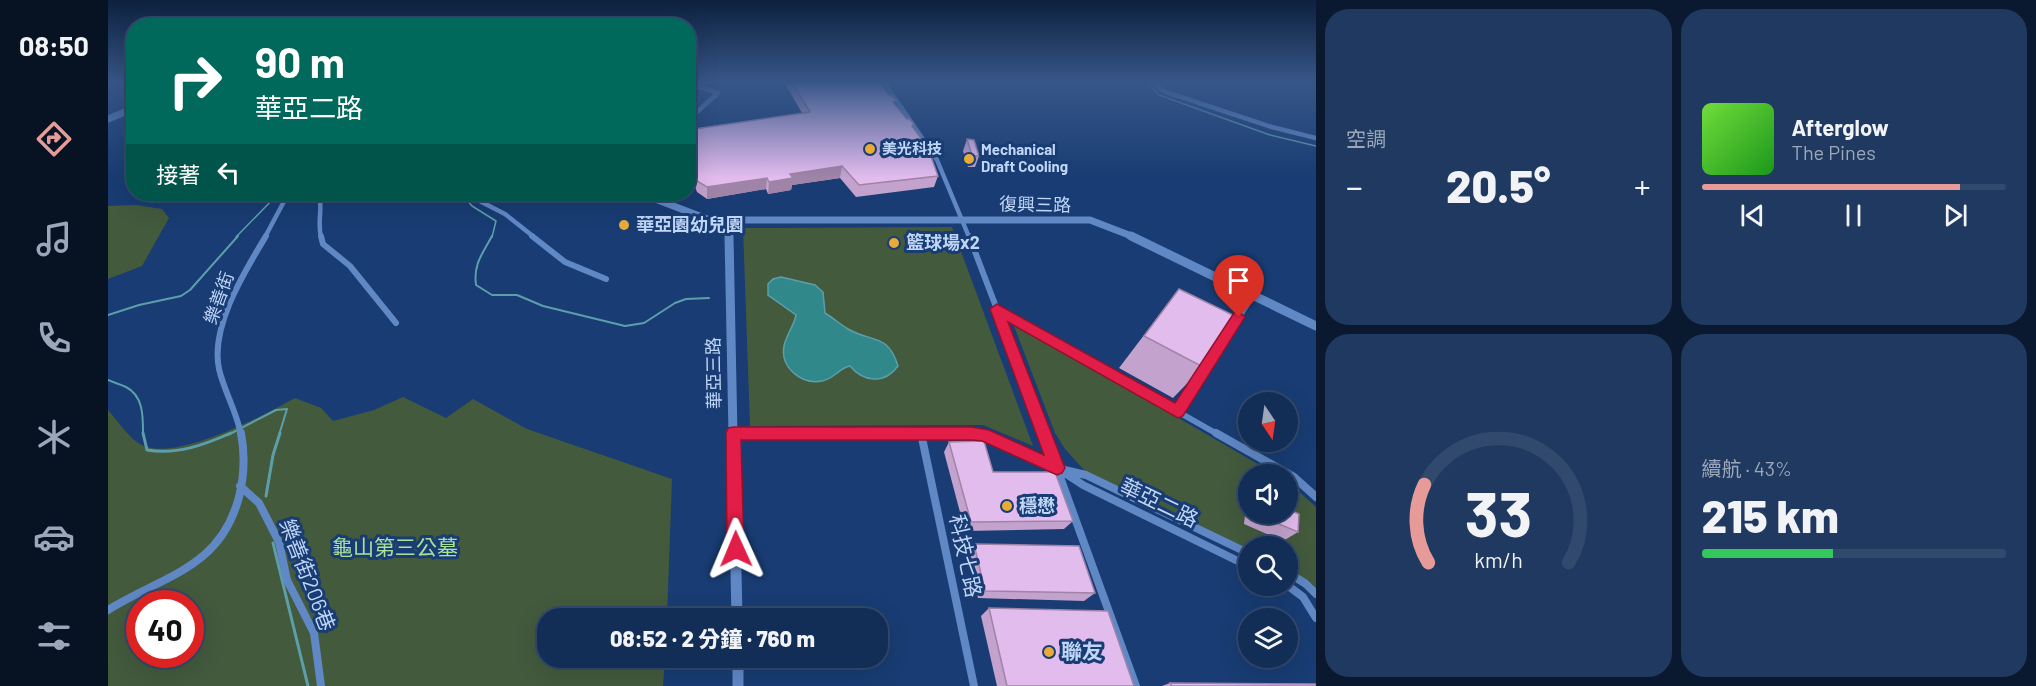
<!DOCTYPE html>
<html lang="zh-TW">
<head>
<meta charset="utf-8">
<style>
  :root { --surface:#122d56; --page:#1f3960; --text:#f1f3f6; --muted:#9ca8b9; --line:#31496c; --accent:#e69b98 }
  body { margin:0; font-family:Barlow,"Noto Sans TC",sans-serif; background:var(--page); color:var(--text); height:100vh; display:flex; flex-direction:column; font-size:22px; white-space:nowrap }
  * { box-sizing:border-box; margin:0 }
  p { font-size:20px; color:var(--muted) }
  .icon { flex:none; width:33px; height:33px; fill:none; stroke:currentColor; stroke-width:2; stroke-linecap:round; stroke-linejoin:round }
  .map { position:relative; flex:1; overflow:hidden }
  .sheet { display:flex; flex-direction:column; gap:9px; padding:9px; background:#0a192f; width:720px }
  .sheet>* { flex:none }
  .banner { position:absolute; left:18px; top:18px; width:570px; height:183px; border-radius:24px; box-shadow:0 6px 24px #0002,0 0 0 2px var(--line); background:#00695c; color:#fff; overflow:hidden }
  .needle { width:39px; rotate:167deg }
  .controls { position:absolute; left:1130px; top:392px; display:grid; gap:12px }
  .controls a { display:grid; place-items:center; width:60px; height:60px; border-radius:50%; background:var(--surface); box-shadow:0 6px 24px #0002,0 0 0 2px var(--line); font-size:30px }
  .speed { position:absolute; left:18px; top:590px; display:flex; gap:12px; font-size:30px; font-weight:700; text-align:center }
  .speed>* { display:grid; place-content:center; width:78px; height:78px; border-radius:50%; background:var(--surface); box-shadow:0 6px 24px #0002,0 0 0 2px var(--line); line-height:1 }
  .speed .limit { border:9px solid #d22; background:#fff; color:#111 }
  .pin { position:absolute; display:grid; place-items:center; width:51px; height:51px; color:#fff; margin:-62px -26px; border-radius:50% 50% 50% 0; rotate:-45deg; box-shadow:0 0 6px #0007 }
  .pin .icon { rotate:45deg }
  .me { position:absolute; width:66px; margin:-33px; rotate:359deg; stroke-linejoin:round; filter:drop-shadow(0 0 4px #0008) }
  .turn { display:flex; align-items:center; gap:21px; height:126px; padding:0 30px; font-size:27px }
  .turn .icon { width:78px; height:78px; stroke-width:2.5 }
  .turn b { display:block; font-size:42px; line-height:51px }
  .then { display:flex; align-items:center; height:57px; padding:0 30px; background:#0003; gap:12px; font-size:22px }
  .big { font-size:45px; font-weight:800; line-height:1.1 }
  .sheet .tile { flex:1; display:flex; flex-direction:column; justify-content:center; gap:9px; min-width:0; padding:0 21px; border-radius:24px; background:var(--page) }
  .sheet .dial { align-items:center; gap:0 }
  .dial svg { height:156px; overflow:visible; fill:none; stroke:var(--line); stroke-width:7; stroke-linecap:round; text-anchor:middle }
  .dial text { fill:var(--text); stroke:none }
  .song { display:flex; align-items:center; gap:18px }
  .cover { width:72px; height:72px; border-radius:9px; background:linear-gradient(135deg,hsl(100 70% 55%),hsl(120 70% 35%)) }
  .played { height:6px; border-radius:3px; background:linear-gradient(90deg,var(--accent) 85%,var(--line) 85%) }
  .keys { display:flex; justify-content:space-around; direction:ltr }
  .heat { display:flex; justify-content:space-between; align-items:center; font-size:33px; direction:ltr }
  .charge { height:9px; border-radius:4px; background:linear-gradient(90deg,#34c759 43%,var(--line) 0) }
  .sheet .tiles { flex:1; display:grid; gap:9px; grid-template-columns:repeat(2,1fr) }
  .trip { position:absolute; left:429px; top:608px; width:351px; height:60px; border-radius:24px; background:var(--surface); box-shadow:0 6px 24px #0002,0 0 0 2px var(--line); font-weight:800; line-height:60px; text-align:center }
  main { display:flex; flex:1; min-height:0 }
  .menu { display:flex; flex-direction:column; width:108px; justify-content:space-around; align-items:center; background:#071222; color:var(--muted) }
  .menu .icon { width:42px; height:42px }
  .menu .selected { color:var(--accent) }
  .menu b { font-size:27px; color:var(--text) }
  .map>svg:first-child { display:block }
  .green { fill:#435a3d; fill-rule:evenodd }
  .water { fill:#31888b; stroke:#5c9fab; stroke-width:1.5 }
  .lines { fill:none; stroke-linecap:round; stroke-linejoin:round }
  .stream-far2 { stroke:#5c9fab; stroke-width:1.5 }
  .stream-far1 { stroke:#5c9fab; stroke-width:2 }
  .stream { stroke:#5c9fab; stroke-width:3 }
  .minor-far2 { stroke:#6088c5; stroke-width:4.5 }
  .minor-far1 { stroke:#6088c5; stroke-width:6 }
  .minor { stroke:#6088c5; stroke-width:8 }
  .tertiary-far2 { stroke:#6088c5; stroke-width:7 }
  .tertiary-far1 { stroke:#6088c5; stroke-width:9 }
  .tertiary { stroke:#6088c5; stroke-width:11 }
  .wall { fill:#c3a2cd }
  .shaded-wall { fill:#9f84a7 }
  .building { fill:#e3bcee; stroke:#9f84a7; stroke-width:1.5 }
  .route { fill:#e11d48; stroke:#92132f; stroke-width:1.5 }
  .poi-dot { fill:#e9ab38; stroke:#183c73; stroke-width:2 }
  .labels { text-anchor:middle; stroke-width:6; stroke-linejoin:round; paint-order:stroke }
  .far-poi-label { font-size:15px; font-weight:bold; fill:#c0d6f7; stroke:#183c73; text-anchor:start }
  .street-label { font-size:18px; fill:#c0d6f7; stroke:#183c73 }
  .poi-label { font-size:18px; font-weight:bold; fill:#c0d6f7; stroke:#183c73; text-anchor:start }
  .near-street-label { font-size:21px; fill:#c0d6f7; stroke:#183c73 }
  .near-park-label { font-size:21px; fill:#aae19a; stroke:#183c73 }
  .near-poi-label { font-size:21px; font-weight:bold; fill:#c0d6f7; stroke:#183c73; text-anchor:start }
</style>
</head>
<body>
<main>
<nav class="menu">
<b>08:50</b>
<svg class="icon selected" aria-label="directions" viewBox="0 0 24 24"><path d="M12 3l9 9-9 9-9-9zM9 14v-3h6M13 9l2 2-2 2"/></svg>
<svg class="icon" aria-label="music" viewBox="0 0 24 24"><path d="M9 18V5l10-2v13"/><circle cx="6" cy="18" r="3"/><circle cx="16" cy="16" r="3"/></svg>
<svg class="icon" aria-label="phone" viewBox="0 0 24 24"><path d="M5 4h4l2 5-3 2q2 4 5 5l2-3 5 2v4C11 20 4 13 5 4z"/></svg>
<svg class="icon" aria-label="climate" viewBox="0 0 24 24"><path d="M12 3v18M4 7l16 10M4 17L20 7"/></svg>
<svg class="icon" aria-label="car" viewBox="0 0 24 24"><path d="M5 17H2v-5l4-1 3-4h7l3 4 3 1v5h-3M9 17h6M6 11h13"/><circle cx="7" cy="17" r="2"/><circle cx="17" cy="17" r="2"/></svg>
<svg class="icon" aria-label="filters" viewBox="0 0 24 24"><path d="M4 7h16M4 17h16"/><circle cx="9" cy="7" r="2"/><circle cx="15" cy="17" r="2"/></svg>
</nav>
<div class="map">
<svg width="1208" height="686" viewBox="0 0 1208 686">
  <rect width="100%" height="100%" fill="#183c73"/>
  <path class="green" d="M 29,205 L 54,209 L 61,218 L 34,266 L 0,279 L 0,206 Z
    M 844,227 L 925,446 L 875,425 L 642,426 L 635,228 Z
    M 906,326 L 912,326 L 1167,474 L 1140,474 L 1140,513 L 1179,513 L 1180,482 L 1208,507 L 1208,589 L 1204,584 L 1179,568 L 1179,546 L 1140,546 L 1140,549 L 976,470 L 957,449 L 947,433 Z
    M 295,397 L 338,418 L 365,399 L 419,429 L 564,479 L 559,618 L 440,618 L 440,657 L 557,657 L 555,686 L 0,686 L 0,410 C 9,420 20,437 32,444 C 64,464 156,415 187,398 L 213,408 L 225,421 L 266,410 ZM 32,603 L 82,603 L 82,654 L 32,654 Z"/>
  <path class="water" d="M 673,277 L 707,285 L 715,292 L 717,313 C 725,318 732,324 740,329 C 764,343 780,333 790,366 C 777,384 756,383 742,366 C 731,368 726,379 714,381 C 693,385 672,367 676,346 C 678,335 686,326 688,315 L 660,295 L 660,284 L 665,279 Z"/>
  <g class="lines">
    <path class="stream-far2" d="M 1040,82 L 1051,95 L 1162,135 L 1208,146
      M 359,196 L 358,199 L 364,206 L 388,221 L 384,237
      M 128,237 L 170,194"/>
    <path class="stream-far1" d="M 384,236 C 375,253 365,264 368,285 L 384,295 L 409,295 L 435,306 L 517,326 L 536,323 L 567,303 L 578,299 L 601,298
      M 0,315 L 31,305 L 73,296 L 82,290 L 130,236
      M 0,380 C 6,383 12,384 18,387 C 36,396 35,418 35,435
      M 120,435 L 168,410 L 179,409 L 171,435"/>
    <path class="stream" d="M 35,433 L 39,450 C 69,455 96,445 123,433
      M 158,496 L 165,455 L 172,433
      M 165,543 L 200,686"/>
    <path class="minor-far2" d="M 776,82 L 829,160 L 861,237
      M 1047,82 L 1052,89 L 1058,92 L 1164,127 L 1208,138
      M 580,83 L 610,93 L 580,120
      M 211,194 C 215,209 209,222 213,237
      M 278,194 L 300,196 L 319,194
      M 358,194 L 397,214 L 426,237
      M 157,237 L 180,194"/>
    <path class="minor-far1" d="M 213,236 L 215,244 L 242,266 L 288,323
      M 424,236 L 457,262 L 498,279
      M 861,236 L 937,435
      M 889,309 L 1111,435
      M 1070,411 L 1145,295
      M 626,433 L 877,435
      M 133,435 C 129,412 116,391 111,369 C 102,326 137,271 158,236"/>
    <path class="minor" d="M 638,433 L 876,434 L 949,468 L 975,485 L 1140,566
      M 813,433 L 866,686
      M 936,433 L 1028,686
      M 1108,433 L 1186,477 L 1208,497
      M 952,469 L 978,475 L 1140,553
      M 132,486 L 151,503 L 171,542 L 179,580 L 206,633 L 213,686
      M 1179,572 L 1198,584 L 1208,594
      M 1179,585 L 1195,597 L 1208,618
      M 0,610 C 56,575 112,569 131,497 C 136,477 137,454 133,433"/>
    <path class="tertiary-far2" d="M 0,119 L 26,108
      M 534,194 L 602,220 L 982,220 L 1026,237
      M 621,220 L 621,237"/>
    <path class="tertiary-far1" d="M 621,236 L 625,435
      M 1023,236 L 1208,326"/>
    <path class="tertiary" d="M 625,433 L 629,618
      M 630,657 L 630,686"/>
  </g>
  <path class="wall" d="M 676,82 L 771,82 L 805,128 L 830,176 L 826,187 L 748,197 L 732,178 L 684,185 L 683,190 L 660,194 L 658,189 L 599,199 L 589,192 L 580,167 L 580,130 L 694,113 Z
    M 859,139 L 871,156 L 867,167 L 860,167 L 855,151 Z
    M 1071,289 L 1095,367 L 1065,398 L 1011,368 Z
    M 841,442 L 885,472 L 965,521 L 956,529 L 857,531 L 836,452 Z
    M 1140,505 L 1140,513 L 1179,513 L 1190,532 L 1175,541 L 1136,524 L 1138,507 Z
    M 866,544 L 987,593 L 976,601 L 870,598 L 859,553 Z
    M 881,608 L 1026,686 L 889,686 L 873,616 Z
    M 1062,683 L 1208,686 L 1054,686 Z"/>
  <path class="shaded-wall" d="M 587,99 L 587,102 L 580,108 L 580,104 Z
    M 734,166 L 732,178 L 684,185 L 683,190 L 660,194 L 661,182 L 682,174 Z
    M 659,178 L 658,189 L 599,199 L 599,187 Z"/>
  <path class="building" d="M 684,82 L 771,82 L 781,95 L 784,96 L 789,101 L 785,102 L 799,119 L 801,118 L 806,124 L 804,126 L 820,148 L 830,176 L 751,185 L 734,166 L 682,174 L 685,178 L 661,182 L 659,178 L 599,187 L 589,181 L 580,156 L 580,130 L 702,112 Z
    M 580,96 L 587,99 L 580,104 Z
    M 859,139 L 866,140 L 871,156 L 864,156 Z
    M 1071,289 L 1127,316 L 1095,367 L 1036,336 Z
    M 876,441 L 885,472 L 947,472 L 965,521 L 863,522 L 841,442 Z
    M 1179,509 L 1191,514 L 1190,532 L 1149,515 L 1149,513 L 1179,513 Z
    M 866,544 L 971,546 L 987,593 L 877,591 Z
    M 881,608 L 1000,611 L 1026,686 L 899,686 Z
    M 1062,683 L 1208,684 L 1208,686 L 1064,686 Z"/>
  <linearGradient id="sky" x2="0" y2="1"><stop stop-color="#0d213f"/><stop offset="0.46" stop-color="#375688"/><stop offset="1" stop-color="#375688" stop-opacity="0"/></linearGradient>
  <rect width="1208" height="178" fill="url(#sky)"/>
  <path class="route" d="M 889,304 L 1067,403 L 1126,313 L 1131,312 L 1137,317 L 1075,416 L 1070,418 L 900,322 L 957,468 L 954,473 L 949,475 L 874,441 L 864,440 L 633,440 L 636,549 L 634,555 L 628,557 L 622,555 L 619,549 L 618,433 L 620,428 L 626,427 L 864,427 L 881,430 L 936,455 L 882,309 Z"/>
  <g class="poi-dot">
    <circle cx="762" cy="149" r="6"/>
    <circle cx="861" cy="159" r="6"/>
    <circle cx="516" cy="225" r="6"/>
    <circle cx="786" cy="243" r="6"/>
    <circle cx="899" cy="506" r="6"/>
    <circle cx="941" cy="652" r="6"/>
  </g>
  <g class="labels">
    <g class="far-poi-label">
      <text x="774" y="154">美光科技</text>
      <text x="873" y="155">Mechanical<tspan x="873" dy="17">Draft Cooling</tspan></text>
    </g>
    <g class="street-label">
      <text transform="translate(927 205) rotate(1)" y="6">復興三路</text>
      <text transform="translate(111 298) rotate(-70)" y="6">樂善街</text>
      <text transform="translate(606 373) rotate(-91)" y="6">華亞三路</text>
    </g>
    <g class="poi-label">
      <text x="528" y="231">華亞園幼兒園</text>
      <text x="798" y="249">籃球場x2</text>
      <text x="911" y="512">穩懋</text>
    </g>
    <g class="near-street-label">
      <text transform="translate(1051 503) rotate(26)" y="7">華亞二路</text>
      <text transform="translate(857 556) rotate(78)" y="7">科技七路</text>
      <text transform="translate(199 575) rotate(69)" y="7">樂善街206巷</text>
    </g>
    <g class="near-park-label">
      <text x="287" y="555">龜山第三公墓</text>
    </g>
    <g class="near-poi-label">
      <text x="953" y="659">聯友</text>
    </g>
  </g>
</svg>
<div class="controls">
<a><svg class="needle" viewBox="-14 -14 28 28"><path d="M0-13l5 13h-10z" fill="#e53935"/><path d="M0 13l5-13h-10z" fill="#9ca8b9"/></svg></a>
<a><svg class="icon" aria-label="sound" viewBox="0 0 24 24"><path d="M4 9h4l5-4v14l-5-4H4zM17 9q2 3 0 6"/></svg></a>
<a><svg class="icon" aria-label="search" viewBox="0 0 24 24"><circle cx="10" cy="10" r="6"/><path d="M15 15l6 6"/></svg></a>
<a><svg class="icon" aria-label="layers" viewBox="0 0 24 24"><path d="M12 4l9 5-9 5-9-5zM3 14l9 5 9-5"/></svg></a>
</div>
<div class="speed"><div class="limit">40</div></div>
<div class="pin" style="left:1131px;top:317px;background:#d93025"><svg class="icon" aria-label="arrive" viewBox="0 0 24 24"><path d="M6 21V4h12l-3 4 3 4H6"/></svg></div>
<svg class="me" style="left:628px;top:549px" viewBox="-20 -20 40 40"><path d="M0-17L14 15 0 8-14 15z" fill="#e11d48" stroke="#fff" stroke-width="4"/></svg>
<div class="trip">08:52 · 2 分鐘 · 760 m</div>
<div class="banner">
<div class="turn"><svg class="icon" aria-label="right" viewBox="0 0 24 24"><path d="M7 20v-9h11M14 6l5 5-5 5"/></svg><div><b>90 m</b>華亞二路</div></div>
<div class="then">接著<svg class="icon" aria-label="left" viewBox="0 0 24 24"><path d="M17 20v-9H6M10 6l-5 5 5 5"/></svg></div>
</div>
</div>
<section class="sheet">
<div class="tiles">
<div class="tile"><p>空調</p>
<div class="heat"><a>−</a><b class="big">20.5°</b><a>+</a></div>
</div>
<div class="tile">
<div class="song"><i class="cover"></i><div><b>Afterglow</b><p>The Pines</p></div></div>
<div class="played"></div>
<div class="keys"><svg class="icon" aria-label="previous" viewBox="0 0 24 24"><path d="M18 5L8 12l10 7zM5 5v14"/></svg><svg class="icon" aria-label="pause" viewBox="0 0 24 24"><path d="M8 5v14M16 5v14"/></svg><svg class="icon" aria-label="next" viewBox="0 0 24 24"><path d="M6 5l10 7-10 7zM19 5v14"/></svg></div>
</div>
<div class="tile dial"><svg viewBox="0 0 100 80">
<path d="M14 69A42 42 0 1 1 86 69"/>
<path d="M14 69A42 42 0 0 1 12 29" stroke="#e69b98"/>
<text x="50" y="56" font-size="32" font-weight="700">33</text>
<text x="50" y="72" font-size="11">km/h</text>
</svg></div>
<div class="tile"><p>續航 · 43%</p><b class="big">215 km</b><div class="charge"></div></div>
</div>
</section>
</main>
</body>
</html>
